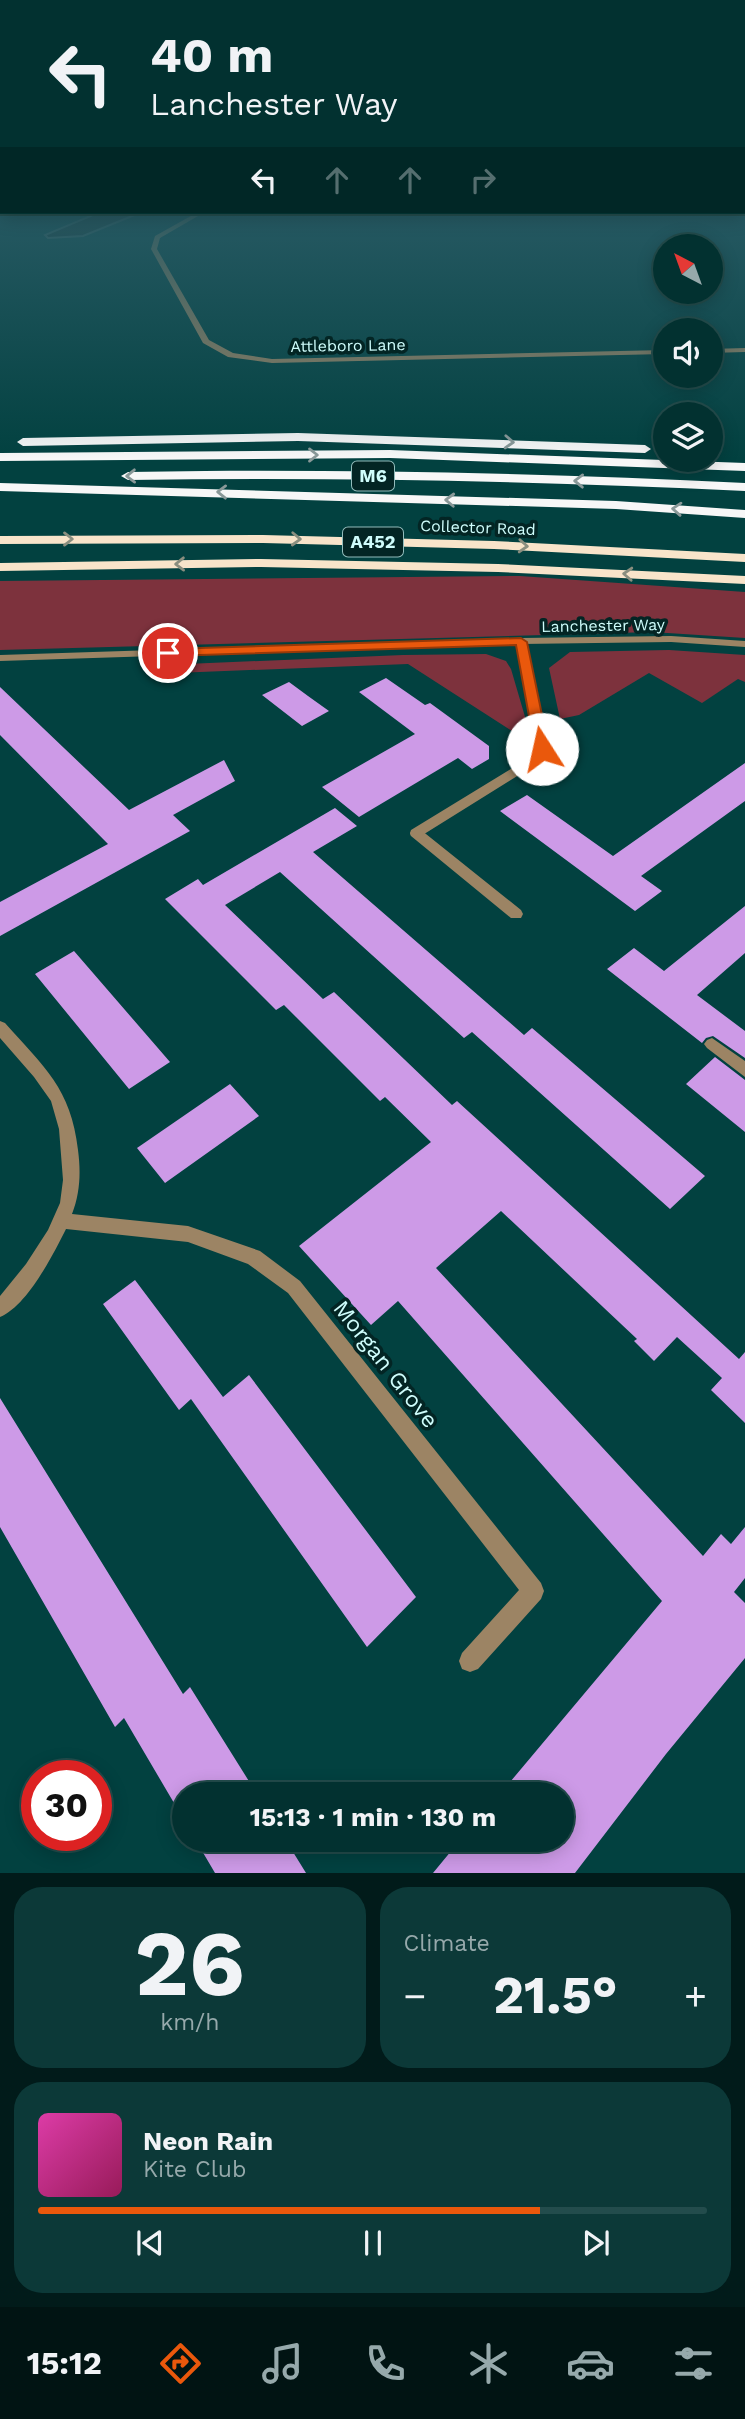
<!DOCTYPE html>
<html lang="en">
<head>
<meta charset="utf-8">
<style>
  :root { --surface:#023130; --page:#0c3938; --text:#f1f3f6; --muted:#96a9ab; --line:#234c4c; --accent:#ea580c }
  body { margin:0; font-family:"Work Sans",sans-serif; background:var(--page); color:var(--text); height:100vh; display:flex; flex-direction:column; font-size:26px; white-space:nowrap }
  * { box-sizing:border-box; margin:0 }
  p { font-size:23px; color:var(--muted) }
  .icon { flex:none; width:38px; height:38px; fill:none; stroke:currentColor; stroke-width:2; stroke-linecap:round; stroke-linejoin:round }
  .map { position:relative; height:1873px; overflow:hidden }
  .side { display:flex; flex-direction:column; gap:14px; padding:14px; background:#011b1a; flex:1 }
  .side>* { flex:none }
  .guide { position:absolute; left:0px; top:0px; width:746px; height:214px; box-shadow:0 4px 18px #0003,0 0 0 2px var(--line); background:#023130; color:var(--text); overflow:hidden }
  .needle { width:46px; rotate:319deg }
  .controls { position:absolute; left:653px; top:234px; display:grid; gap:14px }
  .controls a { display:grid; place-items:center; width:70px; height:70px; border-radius:50%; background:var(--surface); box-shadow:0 4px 18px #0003,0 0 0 2px var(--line); font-size:35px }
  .speed { position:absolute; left:21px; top:1760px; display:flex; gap:14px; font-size:35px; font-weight:700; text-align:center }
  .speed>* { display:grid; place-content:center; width:91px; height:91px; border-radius:50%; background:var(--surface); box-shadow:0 4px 18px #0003,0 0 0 2px var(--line); line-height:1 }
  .speed .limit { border:10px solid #d22; background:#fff; color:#111 }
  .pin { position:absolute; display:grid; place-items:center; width:60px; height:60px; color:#fff; margin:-30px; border:4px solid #fff; border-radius:50%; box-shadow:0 2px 7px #0007 }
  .me { position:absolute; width:77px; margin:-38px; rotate:350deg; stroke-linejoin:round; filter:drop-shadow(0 0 5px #0008) }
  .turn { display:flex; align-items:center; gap:24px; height:147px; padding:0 35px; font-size:32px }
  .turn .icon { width:91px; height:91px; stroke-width:2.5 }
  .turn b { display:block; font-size:49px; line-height:60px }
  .lanes { display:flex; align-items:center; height:66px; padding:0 35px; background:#0003; justify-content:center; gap:35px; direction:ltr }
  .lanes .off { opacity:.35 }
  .big { font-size:52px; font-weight:700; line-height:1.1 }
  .side .widget { flex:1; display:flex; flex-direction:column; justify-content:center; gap:10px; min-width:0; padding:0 24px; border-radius:28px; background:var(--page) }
  .side .dial { align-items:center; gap:0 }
  .dial b { font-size:91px; line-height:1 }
  .song { display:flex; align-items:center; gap:21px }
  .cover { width:84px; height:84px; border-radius:10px; background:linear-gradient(135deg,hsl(320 70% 55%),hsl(330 70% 35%)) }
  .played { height:7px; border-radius:4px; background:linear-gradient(90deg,var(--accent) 75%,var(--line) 75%) }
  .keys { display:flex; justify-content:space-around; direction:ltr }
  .heat { display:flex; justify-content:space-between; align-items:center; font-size:38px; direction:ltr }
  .side .tiles { flex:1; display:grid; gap:14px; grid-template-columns:1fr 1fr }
  .widget:last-child { grid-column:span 2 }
  .trip { position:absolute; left:172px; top:1782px; width:402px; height:70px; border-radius:35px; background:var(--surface); box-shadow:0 4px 18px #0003,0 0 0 2px var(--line); font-weight:700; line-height:70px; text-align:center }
  .tabs { display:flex; height:112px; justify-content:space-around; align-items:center; background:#011413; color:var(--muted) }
  .tabs .icon { width:49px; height:49px }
  .tabs .active { color:var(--accent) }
  .tabs b { font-size:32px; color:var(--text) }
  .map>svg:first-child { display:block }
  .green { fill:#7d323d }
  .water { fill:#152726; stroke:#4d6766; stroke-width:2 }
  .building { fill:#cd9ae7 }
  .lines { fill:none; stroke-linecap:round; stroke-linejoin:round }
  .service { fill:#9c8464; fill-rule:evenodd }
  .minor { fill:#9c8464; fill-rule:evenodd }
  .tertiary { fill:#9c8464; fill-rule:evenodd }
  .trunk { fill:#f8e4ca; fill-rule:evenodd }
  .motorway { fill:#f7f7f7; fill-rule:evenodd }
  .oneway { stroke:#899898 }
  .oneway2 { stroke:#8a8e7f }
  .route { fill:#ea580c; stroke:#983908; stroke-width:2 }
  .labels { text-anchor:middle; stroke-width:7; stroke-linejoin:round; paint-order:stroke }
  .far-street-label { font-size:16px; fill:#cffdfc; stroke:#032524 }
  .shield { fill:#032524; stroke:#92bcbb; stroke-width:2 }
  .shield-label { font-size:18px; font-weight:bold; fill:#cffdfc }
  .near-street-label { font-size:23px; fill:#cffdfc; stroke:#032524 }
</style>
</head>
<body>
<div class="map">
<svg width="745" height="1873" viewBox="0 0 745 1873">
  <rect width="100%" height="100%" fill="#024140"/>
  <path class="green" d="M 520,576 L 745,592 L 745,638 L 652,632 L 0,650 L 0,581 Z
    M 669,650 L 745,655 L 745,682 L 738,679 L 702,703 L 649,673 L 579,715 L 560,719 L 549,668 L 570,652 Z
    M 486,654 L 506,661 L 511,669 L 528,727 L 512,731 L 408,664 L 175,673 L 186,664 L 403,655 Z"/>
  <path class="water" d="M 100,212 L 142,212 L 83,236 L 48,238 L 45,235 Z"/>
  <path class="building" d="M 386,678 L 425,705 L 430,703 L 489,746 L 489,759 L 472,769 L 458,758 L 359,817 L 322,787 L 415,734 L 359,692 Z
    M 289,682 L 308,696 L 329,711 L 302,726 L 262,695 Z
    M 0,687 L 129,810 L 224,760 L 235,781 L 173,815 L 190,831 L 0,936 L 0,902 L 108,844 L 0,735 Z
    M 745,763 L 745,801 L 641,876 L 662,891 L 635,911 L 500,811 L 527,795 L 613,856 Z
    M 335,808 L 357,826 L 313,852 L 524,1035 L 532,1028 L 705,1176 L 670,1209 L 472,1032 L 464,1038 L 280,872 L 225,905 L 323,999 L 334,992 L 452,1105 L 457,1101 L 739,1359 L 745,1352 L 745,1423 L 711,1390 L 722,1378 L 677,1337 L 654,1361 L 634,1341 L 637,1339 L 501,1211 L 436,1268 L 703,1556 L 721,1534 L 731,1544 L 745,1527 L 745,1578 L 734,1592 L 745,1603 L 745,1658 L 666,1754 L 575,1873 L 433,1873 L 461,1839 L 562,1839 L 562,1794 L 500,1794 L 662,1601 L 398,1301 L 371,1325 L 299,1246 L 431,1142 L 385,1097 L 380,1101 L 284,1005 L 276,1010 L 165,899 L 198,879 L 203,885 Z
    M 745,906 L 745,953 L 697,995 L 745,1031 L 745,1058 L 713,1036 L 706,1038 L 702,1043 L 607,969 L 634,948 L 664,971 Z
    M 74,951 L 170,1062 L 129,1089 L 35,974 Z
    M 715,1057 L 745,1080 L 745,1132 L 686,1084 Z
    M 230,1084 L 259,1116 L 165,1183 L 137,1148 Z
    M 135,1280 L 223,1397 L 249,1375 L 416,1597 L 367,1647 L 191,1399 L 179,1410 L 103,1304 Z
    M 0,1398 L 183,1694 L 190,1687 L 257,1794 L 184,1794 L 184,1820 L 124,1718 L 115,1727 L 0,1527 Z
    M 195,1839 L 285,1839 L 306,1873 L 215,1873 Z"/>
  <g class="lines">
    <path class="service" d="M 416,828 L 421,830 L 521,910 L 523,914 L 521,918 L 511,918 L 411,836 L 410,833 Z
      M 712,1038 L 745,1061 L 745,1077 L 707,1048 L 704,1044 L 707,1040 Z"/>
    <path class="minor" d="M 198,212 L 205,212 L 160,238 L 157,249 L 209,340 L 233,353 L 272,359 L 665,350 L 665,354 L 272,363 L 228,357 L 203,343 L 151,249 L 155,236 Z
      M 745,348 L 745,352 L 710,353 L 710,349 Z
      M 521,638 L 526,641 L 548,749 L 535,765 L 421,836 L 411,836 L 410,833 L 411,830 L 527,759 L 536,748 L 516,641 Z
      M 0,1021 L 5,1023 C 44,1067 71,1088 78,1150 C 81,1173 80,1193 72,1214 L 188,1226 L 260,1251 L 300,1281 L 541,1583 L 544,1591 L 541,1599 L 478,1669 L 470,1672 L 462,1669 L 459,1661 L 462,1653 L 519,1590 L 288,1293 L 248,1264 L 188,1242 L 66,1229 C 53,1255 27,1306 0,1317 L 0,1296 L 26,1264 L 48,1230 L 60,1203 L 63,1180 L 59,1129 L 51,1101 L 34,1077 L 0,1038 Z"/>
    <path class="tertiary" d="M 671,636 L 745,641 L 745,647 L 671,642 L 521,644 L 0,661 L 0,655 L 521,638 Z"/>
    <path class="trunk" d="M 263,535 L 494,541 L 745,554 L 745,562 L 494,549 L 263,543 L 0,544 L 0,536 Z
      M 261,559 L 498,564 L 745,576 L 745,584 L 498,572 L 261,567 L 0,571 L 0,563 Z"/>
    <path class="motorway" d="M 298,433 L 645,445 L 651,449 L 645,453 L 298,441 L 23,446 L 17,442 L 23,438 Z
      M 390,450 L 745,463 L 745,471 L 390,458 L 0,461 L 0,453 Z
      M 205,471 C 385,470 565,474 745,483 L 745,491 C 539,481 334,477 128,480 L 121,476 L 128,472 Z
      M 0,483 L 616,501 L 745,510 L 745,518 L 616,509 L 0,491 Z"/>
  </g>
  <defs><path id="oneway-chevron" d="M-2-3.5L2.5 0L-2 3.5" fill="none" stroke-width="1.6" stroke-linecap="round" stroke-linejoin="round" transform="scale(1.75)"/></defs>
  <g class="oneway">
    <use href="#oneway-chevron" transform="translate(509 442) rotate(3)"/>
    <use href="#oneway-chevron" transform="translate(313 455)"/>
    <use href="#oneway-chevron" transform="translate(131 476) rotate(179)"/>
    <use href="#oneway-chevron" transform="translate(579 481) rotate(-179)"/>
    <use href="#oneway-chevron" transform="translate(222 492) rotate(-179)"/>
    <use href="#oneway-chevron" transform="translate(450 500) rotate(-178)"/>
    <use href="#oneway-chevron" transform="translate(677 509) rotate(-176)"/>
  </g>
  <g class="oneway2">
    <use href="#oneway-chevron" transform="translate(68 539)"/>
    <use href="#oneway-chevron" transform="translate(296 539) rotate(2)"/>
    <use href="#oneway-chevron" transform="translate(523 546) rotate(3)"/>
    <use href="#oneway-chevron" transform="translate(180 564) rotate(179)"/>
    <use href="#oneway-chevron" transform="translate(628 574) rotate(-177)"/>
  </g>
  <linearGradient id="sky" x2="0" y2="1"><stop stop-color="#012423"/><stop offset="0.43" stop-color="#285a64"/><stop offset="1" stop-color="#285a64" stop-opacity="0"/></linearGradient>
  <rect width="745" height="459" fill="url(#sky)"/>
  <path class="route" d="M 521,638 L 527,642 L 549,749 L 542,753 L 535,749 L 516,645 L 168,656 L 162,653 L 168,649 Z"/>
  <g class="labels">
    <g class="far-street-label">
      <text transform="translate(348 345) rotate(-1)" y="6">Attleboro Lane</text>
      <text transform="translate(478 527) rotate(2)" y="6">Collector Road</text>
      <text transform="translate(603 625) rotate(-1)" y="6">Lanchester Way</text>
    </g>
    <g class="shield">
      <rect x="352" y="461.5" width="42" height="29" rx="5"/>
      <rect x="343" y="527.5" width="60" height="29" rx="5"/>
    </g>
    <g class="shield-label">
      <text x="373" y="482">M6</text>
      <text x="373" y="548">A452</text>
    </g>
    <g class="near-street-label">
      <text transform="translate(386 1364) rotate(52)" y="8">Morgan Grove</text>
    </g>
  </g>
</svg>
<div class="controls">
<a><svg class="needle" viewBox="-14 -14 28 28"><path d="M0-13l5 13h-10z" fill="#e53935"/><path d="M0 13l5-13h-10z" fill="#96a9ab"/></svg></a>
<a><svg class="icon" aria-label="sound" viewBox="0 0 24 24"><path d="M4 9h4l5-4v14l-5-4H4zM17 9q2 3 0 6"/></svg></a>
<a><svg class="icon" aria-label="layers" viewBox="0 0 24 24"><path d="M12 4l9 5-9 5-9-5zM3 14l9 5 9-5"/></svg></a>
</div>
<div class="speed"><div class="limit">30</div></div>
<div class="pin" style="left:168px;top:653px;background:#d93025"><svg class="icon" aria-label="arrive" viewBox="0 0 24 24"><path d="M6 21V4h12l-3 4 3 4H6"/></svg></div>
<svg class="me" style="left:542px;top:749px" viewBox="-20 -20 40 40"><circle r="19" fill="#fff"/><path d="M0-13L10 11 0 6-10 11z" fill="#ea580c"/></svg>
<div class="trip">15:13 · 1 min · 130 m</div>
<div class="guide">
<div class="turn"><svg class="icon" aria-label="left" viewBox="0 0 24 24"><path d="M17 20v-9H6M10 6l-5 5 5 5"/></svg><div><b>40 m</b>Lanchester Way</div></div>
<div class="lanes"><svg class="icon" aria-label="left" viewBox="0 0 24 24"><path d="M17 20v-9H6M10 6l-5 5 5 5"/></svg><svg class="icon off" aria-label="ahead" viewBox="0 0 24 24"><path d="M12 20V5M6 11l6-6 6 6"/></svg><svg class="icon off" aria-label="ahead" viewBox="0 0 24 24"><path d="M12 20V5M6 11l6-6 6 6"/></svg><svg class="icon off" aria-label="right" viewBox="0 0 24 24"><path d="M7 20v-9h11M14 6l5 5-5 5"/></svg></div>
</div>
</div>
<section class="side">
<div class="tiles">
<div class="widget dial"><b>26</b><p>km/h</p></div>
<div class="widget"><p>Climate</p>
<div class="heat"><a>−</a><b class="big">21.5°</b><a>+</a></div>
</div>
<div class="widget">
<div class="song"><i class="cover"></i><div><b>Neon Rain</b><p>Kite Club</p></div></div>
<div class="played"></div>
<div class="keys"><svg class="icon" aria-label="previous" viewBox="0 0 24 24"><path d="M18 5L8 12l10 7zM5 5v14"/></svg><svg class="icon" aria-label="pause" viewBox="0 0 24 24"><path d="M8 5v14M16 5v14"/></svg><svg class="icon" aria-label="next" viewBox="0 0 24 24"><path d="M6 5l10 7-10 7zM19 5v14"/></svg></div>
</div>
</div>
</section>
<nav class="tabs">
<b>15:12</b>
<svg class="icon active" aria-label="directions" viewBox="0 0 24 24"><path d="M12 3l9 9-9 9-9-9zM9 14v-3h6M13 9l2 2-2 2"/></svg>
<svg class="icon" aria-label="music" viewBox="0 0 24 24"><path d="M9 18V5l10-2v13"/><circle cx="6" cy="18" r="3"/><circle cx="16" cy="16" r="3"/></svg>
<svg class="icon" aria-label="phone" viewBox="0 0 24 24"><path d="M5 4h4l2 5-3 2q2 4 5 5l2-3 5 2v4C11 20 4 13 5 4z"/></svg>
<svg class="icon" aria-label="climate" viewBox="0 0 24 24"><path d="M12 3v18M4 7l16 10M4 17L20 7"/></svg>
<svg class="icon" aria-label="car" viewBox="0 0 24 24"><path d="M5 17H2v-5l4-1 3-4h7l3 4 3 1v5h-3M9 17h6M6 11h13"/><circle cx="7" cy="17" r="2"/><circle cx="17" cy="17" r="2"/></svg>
<svg class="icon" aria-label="filters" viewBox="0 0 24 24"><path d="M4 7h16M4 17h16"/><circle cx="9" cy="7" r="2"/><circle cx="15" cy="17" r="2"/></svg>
</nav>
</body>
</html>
